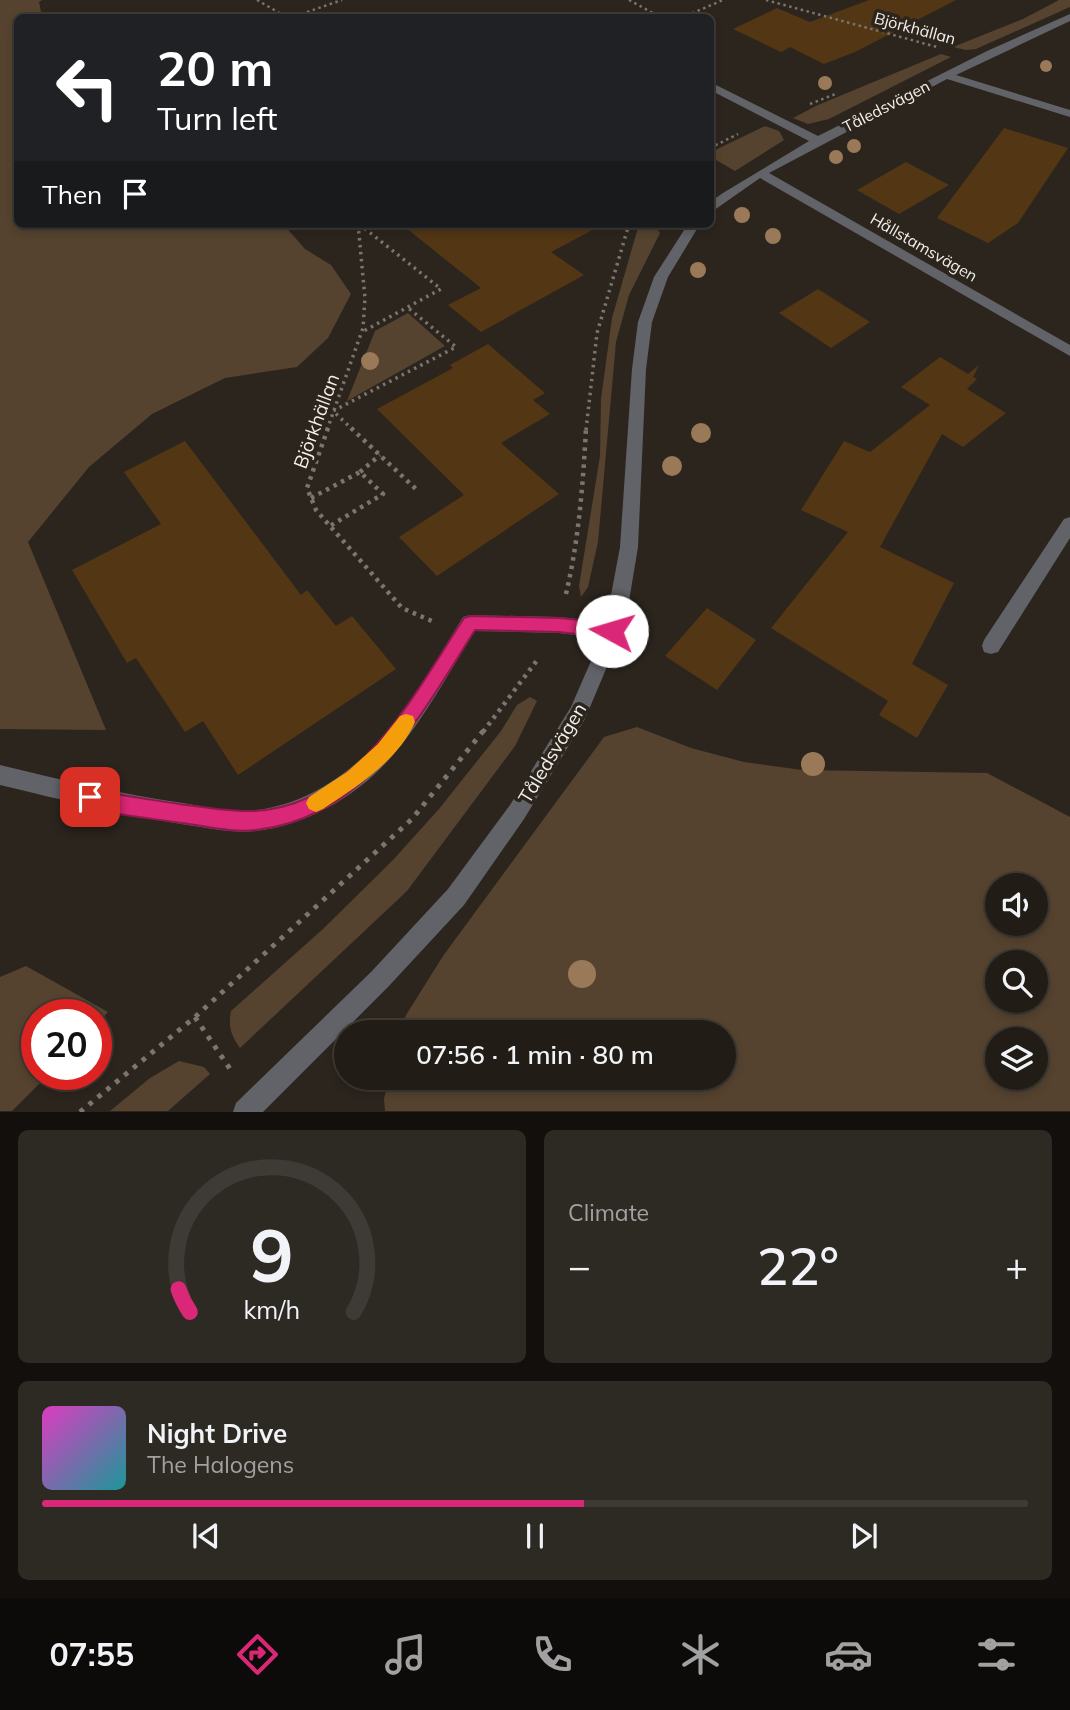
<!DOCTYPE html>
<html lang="en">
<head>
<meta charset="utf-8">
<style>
  :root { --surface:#211c16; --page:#2d2923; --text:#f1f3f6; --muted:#a2a1a1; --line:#3e3a35; --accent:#db2777 }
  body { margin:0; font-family:Mulish,sans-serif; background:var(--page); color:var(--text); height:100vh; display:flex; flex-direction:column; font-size:26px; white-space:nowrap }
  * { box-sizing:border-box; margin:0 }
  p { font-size:23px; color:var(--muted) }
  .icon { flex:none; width:38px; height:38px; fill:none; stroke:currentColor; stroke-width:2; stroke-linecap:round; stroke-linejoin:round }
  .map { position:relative; height:1112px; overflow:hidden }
  .sheet { display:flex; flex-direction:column; gap:18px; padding:18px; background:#120f0c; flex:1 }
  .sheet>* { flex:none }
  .guide { position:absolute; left:14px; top:14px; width:700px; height:214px; border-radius:10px; box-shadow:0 4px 10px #0003,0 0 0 2px var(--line); background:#202124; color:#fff; overflow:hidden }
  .controls { position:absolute; left:985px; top:873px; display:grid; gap:14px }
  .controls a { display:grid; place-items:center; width:63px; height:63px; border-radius:50%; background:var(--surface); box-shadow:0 4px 10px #0003,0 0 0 2px var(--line); font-size:35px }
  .speed { position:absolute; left:21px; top:999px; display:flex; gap:14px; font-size:35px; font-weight:700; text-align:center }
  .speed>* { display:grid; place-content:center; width:91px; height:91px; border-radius:50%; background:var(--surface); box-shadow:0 4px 10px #0003,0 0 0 2px var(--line); line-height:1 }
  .speed .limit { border:10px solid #d22; background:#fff; color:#111 }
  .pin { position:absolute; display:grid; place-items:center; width:60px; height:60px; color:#fff; margin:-30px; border-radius:14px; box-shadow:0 4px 10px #0006 }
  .me { position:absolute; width:77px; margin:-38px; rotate:276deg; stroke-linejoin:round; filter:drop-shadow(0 0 5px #0008) }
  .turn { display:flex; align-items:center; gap:24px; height:147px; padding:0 28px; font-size:32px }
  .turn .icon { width:91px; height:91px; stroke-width:2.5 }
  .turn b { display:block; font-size:49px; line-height:60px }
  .then { display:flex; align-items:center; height:66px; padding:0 28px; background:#0003; gap:14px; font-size:26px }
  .big { font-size:52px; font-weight:600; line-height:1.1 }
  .sheet .widget { flex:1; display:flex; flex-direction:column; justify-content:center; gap:10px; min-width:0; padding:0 24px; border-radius:10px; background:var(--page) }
  .sheet .dial { align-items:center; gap:0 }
  .dial svg { height:182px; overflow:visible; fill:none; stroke:var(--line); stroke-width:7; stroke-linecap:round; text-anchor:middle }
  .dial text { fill:var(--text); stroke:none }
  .song { display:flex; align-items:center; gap:21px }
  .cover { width:84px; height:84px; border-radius:10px; background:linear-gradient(135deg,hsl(310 70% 55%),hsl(180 70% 35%)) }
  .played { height:7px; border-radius:4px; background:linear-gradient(90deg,var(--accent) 55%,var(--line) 55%) }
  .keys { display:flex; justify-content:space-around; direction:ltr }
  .heat { display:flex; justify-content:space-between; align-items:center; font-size:38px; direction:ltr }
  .sheet .tiles { flex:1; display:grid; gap:18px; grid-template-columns:1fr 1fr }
  .widget:last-child { grid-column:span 2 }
  .trip { position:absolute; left:334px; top:1020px; width:402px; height:70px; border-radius:35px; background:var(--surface); box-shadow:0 4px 10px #0003,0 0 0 2px var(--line); font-weight:600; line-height:70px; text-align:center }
  .dock { display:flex; height:112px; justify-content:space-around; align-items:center; background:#0d0b09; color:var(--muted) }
  .dock .icon { width:49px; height:49px }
  .dock .selected { color:var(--accent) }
  .dock b { font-size:32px; color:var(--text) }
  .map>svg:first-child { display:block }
  .green { fill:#55432f; fill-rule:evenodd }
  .building { fill:#533614 }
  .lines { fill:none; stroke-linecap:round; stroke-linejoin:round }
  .path-far3 { stroke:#7b756f; stroke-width:2.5; stroke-dasharray:2.5 3.5; stroke-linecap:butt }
  .path-far2 { stroke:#7b756f; stroke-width:3.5; stroke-dasharray:2.5 4.5; stroke-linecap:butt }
  .path-far1 { stroke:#7b756f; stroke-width:4.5; stroke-dasharray:3.5 5; stroke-linecap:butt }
  .path { stroke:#7b756f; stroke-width:5; stroke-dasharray:4.5 7; stroke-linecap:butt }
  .minor { fill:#626368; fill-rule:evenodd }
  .tree { fill:#997957 }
  .route { fill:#db2777; stroke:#8e194d; stroke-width:2 }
  .slow { fill:#f59e0b }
  .labels { text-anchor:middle; stroke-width:7; stroke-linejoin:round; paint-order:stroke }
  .far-street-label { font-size:16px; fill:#f3efea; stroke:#2c251e }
  .street-label { font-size:19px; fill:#f3efea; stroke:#2c251e }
</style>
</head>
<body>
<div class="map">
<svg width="1070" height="1112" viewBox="0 0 1070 1112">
  <rect width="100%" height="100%" fill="#2c251e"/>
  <path class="green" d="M 0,0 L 42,0 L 39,2 L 42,17 L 18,18 L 18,224 L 283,224 L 305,249 L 331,265 L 351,294 L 328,338 L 297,367 L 225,378 L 152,414 L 89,467 L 28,542 L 106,730 L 0,729 Z
    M 1059,0 L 1070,0 L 1070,7 L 976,49 L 966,50 L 953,47 L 1023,19 Z
    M 941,54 L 951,57 L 829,119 L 808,124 L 793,118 L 818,105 Z
    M 765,126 L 779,131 L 784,140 L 735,171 L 711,157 L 711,152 Z
    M 639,224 L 654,224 L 660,233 L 629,295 L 616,342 L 598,542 L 588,587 L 581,597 L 579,586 L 600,456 L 601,399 L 612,318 Z
    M 408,313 L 445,346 L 347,401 L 375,331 Z
    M 530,697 L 537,701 L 515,746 L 407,891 L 240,1048 C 231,1035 228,1027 231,1011 L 323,929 L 393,860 L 439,809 L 501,731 L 517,705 Z
    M 637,727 L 691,748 L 744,762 L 802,770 L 987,773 L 1070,817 L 1070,1111 L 385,1111 L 384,1098 L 390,1078 L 724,1078 L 724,1032 L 401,1032 L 406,1015 L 443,956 L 604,737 ZM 998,886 L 1036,886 L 1036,924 L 998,924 ZM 998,962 L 1036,962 L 1036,1001 L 998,1001 ZM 998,1040 L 1036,1040 L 1036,1078 L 998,1078 Z
    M 26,966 L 108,1012 L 96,1025 L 96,1015 L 37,1015 L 37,1074 L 48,1075 L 12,1111 L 0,1111 L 0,977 Z
    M 179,1061 L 204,1067 L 210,1074 L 168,1111 L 110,1111 L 150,1078 Z"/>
  <path class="building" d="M 869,0 L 956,0 L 855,52 L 824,64 L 790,47 L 781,52 L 733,29 L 777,8 L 810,22 Z
    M 1004,128 L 1068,148 L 1018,223 L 988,243 L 937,218 Z
    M 906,162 L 949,185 L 899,214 L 857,190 Z
    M 401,224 L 604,224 L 551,252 L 584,275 L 481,332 L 448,305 L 481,288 Z
    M 818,289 L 870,322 L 831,348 L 779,313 Z
    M 488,344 L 545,393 L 533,400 L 550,414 L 501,443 L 559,494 L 437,576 L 399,537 L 464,495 L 377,409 L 453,368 L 450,365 Z
    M 940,357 L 968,374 L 979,365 L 973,377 L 977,379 L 967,389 L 1006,413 L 963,447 L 942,434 L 880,547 L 954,583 L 912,664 L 948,685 L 917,738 L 879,715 L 888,701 L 771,628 L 848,532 L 801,510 L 844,441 L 870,452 L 930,405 L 901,387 Z
    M 185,441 L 301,595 L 307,590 L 336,626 L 352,616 L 396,669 L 238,775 L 203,721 L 185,732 L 136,658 L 127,663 L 72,570 L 161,524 L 124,472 Z
    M 707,608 L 756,640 L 717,690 L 665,656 Z"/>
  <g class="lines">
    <path class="path-far3" d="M 257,0 L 288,18
      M 629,0 L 662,18
      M 766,0 L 937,47
      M 290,18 L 342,0
      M 681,18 L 723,0
      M 810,104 L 838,93
      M 710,148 L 738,134"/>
    <path class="path-far2" d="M 359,224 L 441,289 L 362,332
      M 327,430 L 363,328 L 365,298 L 358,224
      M 353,430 L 333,411 L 456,347 L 407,307
      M 586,430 L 597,333 L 629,224"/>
    <path class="path-far1" d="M 328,428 L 307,488 L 316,510 L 402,608 L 432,621
      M 351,428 L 417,490
      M 360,472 L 380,455
      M 311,498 L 360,472 L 383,494 L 330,526
      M 566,594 C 579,539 583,484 586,428
      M 483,732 L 538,659"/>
    <path class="path" d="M 195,1017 L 232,1072
      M 80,1112 L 195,1017 L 412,819 L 484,730"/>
    <path class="minor" d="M 1070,14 L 1070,21 L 956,75 L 1070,110 L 1070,117 L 947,79 L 769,173 L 1070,345 L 1070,356 L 760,178 L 710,213 L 710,202 L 723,193 L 809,141 L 710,90 L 710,82 L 818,136 L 987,51 Z
      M 688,224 L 700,224 L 668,277 L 652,322 L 646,369 L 638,547 L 629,601 L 622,631 L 585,719 L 524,819 L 464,905 L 388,987 L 263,1112 L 233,1112 L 236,1103 L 372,971 L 448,889 L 510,805 L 571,707 L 601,638 L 559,633 L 475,631 C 449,672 425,718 393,755 C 359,795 308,825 256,831 C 234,834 209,828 187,825 C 124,815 62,800 0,785 L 0,765 C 61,780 121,794 183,803 C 206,807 233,814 257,810 C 304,804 343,778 376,745 C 409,713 438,657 463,617 L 470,615 L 559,617 L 606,622 L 620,547 L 632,369 L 638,322 L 654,277 Z
      M 1070,517 L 1070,538 L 998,652 L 991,654 L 984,652 L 982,646 L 984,640 L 1064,519 Z"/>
  </g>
  <g class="tree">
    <circle cx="1046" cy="66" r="6"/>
    <circle cx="825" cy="83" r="7"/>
    <circle cx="854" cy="146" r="7"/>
    <circle cx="836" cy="157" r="7"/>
    <circle cx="742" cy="215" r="8"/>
    <circle cx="773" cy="236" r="8"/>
    <circle cx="698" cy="270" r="8"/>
    <circle cx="370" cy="361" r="9"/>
    <circle cx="701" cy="433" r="10"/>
    <circle cx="672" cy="466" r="10"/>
    <circle cx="813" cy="764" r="12"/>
    <circle cx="582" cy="974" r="14"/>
  </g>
  <path class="route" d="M 470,616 L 559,618 L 612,623 L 618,625 L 621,631 L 618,636 L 612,638 L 559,632 L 475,630 C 421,715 368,817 256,830 C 232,833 206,826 182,823 C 150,818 114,816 83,804 L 80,797 L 83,791 L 90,788 C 119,796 149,799 179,804 C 203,807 228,812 253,811 C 358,807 414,694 464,618 Z"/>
  <path class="slow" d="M 406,714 L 413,716 L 415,722 C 398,761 356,787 323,809 L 316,812 L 309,809 L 306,803 L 309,797 L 347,772 L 378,744 L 400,716 Z"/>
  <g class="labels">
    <g class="far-street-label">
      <text transform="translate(915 28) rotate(15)" y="6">Björkhällan</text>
      <text transform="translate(886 106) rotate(-27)" y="6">Tåledsvägen</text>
      <text transform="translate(924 247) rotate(30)" y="6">Hållstamsvägen</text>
    </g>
    <g class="street-label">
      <text transform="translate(316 421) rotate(-70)" y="7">Björkhällan</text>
      <text transform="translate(552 753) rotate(-59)" y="7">Tåledsvägen</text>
    </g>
  </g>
</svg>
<div class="controls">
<a><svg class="icon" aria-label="sound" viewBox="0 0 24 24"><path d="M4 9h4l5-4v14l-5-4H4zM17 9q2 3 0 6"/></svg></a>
<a><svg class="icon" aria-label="search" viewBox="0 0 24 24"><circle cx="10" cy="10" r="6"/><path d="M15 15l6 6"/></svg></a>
<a><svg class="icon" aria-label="layers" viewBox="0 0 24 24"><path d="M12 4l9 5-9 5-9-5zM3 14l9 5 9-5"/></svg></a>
</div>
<div class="speed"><div class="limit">20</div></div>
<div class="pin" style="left:90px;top:797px;background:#d93025"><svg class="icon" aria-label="arrive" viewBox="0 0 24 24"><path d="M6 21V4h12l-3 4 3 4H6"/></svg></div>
<svg class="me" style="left:612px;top:631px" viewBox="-20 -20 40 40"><circle r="19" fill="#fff"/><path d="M0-13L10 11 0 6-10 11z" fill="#db2777"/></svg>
<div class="trip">07:56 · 1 min · 80 m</div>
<div class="guide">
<div class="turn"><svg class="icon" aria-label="left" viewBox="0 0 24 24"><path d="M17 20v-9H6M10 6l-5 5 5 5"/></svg><div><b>20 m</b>Turn left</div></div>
<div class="then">Then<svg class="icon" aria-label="arrive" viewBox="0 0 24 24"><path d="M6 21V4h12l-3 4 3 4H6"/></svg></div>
</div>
</div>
<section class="sheet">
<div class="tiles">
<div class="widget dial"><svg viewBox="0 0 100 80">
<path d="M14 69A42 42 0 1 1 86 69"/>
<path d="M14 69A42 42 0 0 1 9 59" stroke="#db2777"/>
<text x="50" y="56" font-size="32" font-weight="700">9</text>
<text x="50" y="72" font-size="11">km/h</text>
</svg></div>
<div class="widget"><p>Climate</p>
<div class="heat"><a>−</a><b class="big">22°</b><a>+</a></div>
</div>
<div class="widget">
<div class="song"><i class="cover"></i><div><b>Night Drive</b><p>The Halogens</p></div></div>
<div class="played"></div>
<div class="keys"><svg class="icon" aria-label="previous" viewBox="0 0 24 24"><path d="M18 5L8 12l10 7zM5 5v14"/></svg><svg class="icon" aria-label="pause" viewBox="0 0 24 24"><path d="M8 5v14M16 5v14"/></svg><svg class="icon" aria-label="next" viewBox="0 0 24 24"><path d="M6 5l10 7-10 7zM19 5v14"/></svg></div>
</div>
</div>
</section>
<nav class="dock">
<b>07:55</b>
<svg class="icon selected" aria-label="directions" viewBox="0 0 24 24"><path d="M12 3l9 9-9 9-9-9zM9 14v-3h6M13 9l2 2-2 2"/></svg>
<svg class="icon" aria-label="music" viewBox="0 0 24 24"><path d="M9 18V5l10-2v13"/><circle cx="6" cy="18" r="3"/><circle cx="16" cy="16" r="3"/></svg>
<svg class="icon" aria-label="phone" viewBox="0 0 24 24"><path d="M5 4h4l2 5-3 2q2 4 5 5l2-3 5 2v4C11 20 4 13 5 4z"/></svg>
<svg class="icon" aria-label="climate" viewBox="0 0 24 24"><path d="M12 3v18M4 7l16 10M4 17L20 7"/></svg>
<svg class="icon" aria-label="car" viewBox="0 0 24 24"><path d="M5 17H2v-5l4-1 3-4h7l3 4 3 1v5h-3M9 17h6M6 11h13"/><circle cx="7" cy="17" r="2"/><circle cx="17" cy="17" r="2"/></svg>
<svg class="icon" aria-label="filters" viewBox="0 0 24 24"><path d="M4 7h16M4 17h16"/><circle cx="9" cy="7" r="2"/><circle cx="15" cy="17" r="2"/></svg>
</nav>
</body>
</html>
